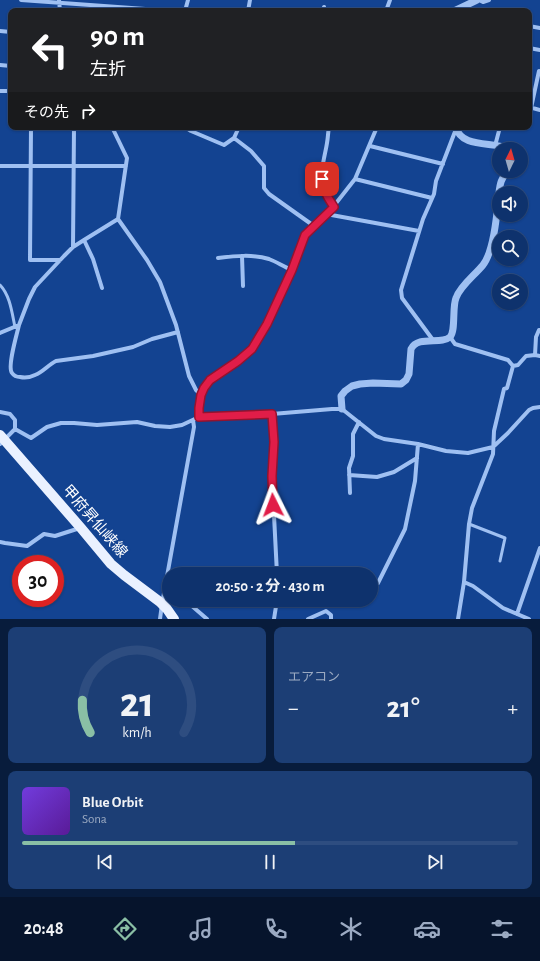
<!DOCTYPE html>
<html lang="ja">
<head>
<meta charset="utf-8">
<style>
  :root { --surface:#0e326d; --page:#1c3e75; --text:#f1f3f6; --muted:#9baac2; --line:#2e4d80; --accent:#8abfa5 }
  body { margin:0; font-family:"Alegreya Sans","Noto Sans JP",sans-serif; background:var(--page); color:var(--text); height:100vh; display:flex; flex-direction:column; font-size:15px; white-space:nowrap }
  * { box-sizing:border-box; margin:0 }
  p { font-size:13px; color:var(--muted) }
  .icon { flex:none; width:22px; height:22px; fill:none; stroke:currentColor; stroke-width:2; stroke-linecap:round; stroke-linejoin:round }
  .map { position:relative; height:619px; overflow:hidden }
  .side { display:flex; flex-direction:column; gap:8px; padding:8px; background:#081c3c; flex:1 }
  .side>* { flex:none }
  .hud { position:absolute; left:8px; top:8px; width:524px; height:122px; border-radius:8px; box-shadow:0 1px 3px #0004,0 0 0 1px var(--line); background:#202124; color:#fff; overflow:hidden }
  .needle { width:26px; rotate:5deg }
  .tools { position:absolute; left:492px; top:142px; display:grid; gap:8px }
  .tools a { display:grid; place-items:center; width:36px; height:36px; border-radius:50%; background:var(--surface); box-shadow:0 1px 3px #0004,0 0 0 1px var(--line); font-size:20px }
  .speed { position:absolute; left:12px; top:555px; display:flex; gap:8px; font-size:20px; font-weight:700; text-align:center }
  .speed>* { display:grid; place-content:center; width:52px; height:52px; border-radius:50%; background:var(--surface); box-shadow:0 1px 3px #0004,0 0 0 1px var(--line); line-height:1 }
  .speed .limit { border:6px solid #d22; background:#fff; color:#111 }
  .pin { position:absolute; display:grid; place-items:center; width:34px; height:34px; color:#fff; margin:-17px; border-radius:8px; box-shadow:0 2px 6px #0006 }
  .me { position:absolute; width:44px; margin:-22px; rotate:357deg; stroke-linejoin:round; filter:drop-shadow(0 0 3px #0008) }
  .turn { display:flex; align-items:center; gap:14px; height:84px; padding:0 16px; font-size:18px }
  .turn .icon { width:52px; height:52px; stroke-width:2.5 }
  .turn b { display:block; font-size:28px; line-height:34px }
  .then { display:flex; align-items:center; height:38px; padding:0 16px; background:#0003; gap:8px; font-size:15px }
  .big { font-size:30px; font-weight:700; line-height:1.1 }
  .side .tile { flex:1; display:flex; flex-direction:column; justify-content:center; gap:6px; min-width:0; padding:0 14px; border-radius:8px; background:var(--page) }
  .side .dial { align-items:center; gap:0 }
  .dial svg { height:104px; overflow:visible; fill:none; stroke:var(--line); stroke-width:7; stroke-linecap:round; text-anchor:middle }
  .dial text { fill:var(--text); stroke:none }
  .song { display:flex; align-items:center; gap:12px }
  .cover { width:48px; height:48px; border-radius:6px; background:linear-gradient(135deg,hsl(260 70% 55%),hsl(270 70% 35%)) }
  .played { height:4px; border-radius:2px; background:linear-gradient(90deg,var(--accent) 55%,var(--line) 55%) }
  .keys { display:flex; justify-content:space-around; direction:ltr }
  .heat { display:flex; justify-content:space-between; align-items:center; font-size:22px; direction:ltr }
  .side .tiles { flex:1; display:grid; gap:8px; grid-template-columns:1fr 1fr }
  .tile:last-child { grid-column:span 2 }
  .trip { position:absolute; left:162px; top:567px; width:216px; height:40px; border-radius:20px; background:var(--surface); box-shadow:0 1px 3px #0004,0 0 0 1px var(--line); font-weight:700; line-height:40px; text-align:center }
  .dock { display:flex; height:64px; justify-content:space-around; align-items:center; background:#06142c; color:var(--muted) }
  .dock .icon { width:28px; height:28px }
  .dock .active { color:var(--accent) }
  .dock b { font-size:18px; color:var(--text) }
  .map>svg:first-child { display:block }
  .lines { fill:none; stroke-linecap:round; stroke-linejoin:round }
  .service { stroke:#9fc0f2; stroke-width:3 }
  .minor { stroke:#9fc0f2; stroke-width:4 }
  .tertiary { stroke:#9fc0f2; stroke-width:7 }
  .primary { stroke:#eaf1ff; stroke-width:10 }
  .route-casing { stroke:#92132f; stroke-width:10 }
  .route { stroke:#e11d48; stroke-width:7 }
  .labels { text-anchor:middle; stroke-width:4; stroke-linejoin:round; paint-order:stroke }
  .street-label { font-size:15px; fill:#fff; stroke:#134391 }
</style>
</head>
<body>
<div class="map">
<svg width="540" height="619" viewBox="0 0 540 619">
  <rect width="100%" height="100%" fill="#134391"/>
  <g class="lines">
    <path class="service" d="M 0,285 C 10,295 12,313 15,327
      M 469,524 L 505,538 L 500,561"/>
    <path class="minor" d="M 21,0 L 173,11
      M 59,0 L 60,11
      M 479,0 L 483,2 L 489,0
      M 185,11 L 188,0
      M 248,11 L 250,0
      M 323,11 L 324,7
      M 386,11 L 390,0
      M 529,26 L 540,28
      M 0,31 L 11,32
      M 529,48 L 540,50
      M 0,65 L 11,66
      M 0,91 L 11,91
      M 529,107 L 540,110
      M 531,108 L 539,71
      M 31,127 L 30,260 L 60,260
      M 185,127 L 191,131 L 224,145 L 234,138 L 239,127
      M 329,127 C 328,132 328,138 327,143 C 325,156 319,174 323,187 C 325,194 330,200 333,207
      M 234,138 L 251,151 L 264,166 L 264,188 L 269,194 L 314,226
      M 370,146 L 443,164
      M 495,146 L 500,127
      M 0,166 L 126,166
      M 355,179 L 432,198
      M 326,214 L 419,231
      M 118,219 L 147,260 L 160,282 L 176,325 L 189,376 L 196,390 L 201,395
      M 84,240 L 93,259 L 102,288
      M 73,247 L 74,127
      M 242,256 L 243,286
      M 218,258 C 235,256 253,254 269,259 C 277,262 284,267 292,270
      M 19,325 C 17,334 7,367 12,373 C 14,376 18,377 20,377 C 25,378 31,377 35,375 C 43,372 48,365 56,361 L 93,356 L 133,347 L 152,339 L 178,332
      M 0,333 L 19,325 L 29,299 L 35,287 L 64,256 L 73,247 L 84,240 L 118,219 L 127,158 L 112,127
      M 450,337 L 455,344 L 508,360 L 513,366 L 507,388 L 504,389 L 494,431 L 493,454 L 472,508 L 469,524 L 464,582 L 458,619
      M 433,340 L 402,298 L 401,290 L 423,219 L 434,194 L 436,181 L 456,129 L 449,127
      M 535,355 L 536,337 L 539,330 L 540,330
      M 513,366 L 518,365 L 526,356 L 535,355 L 540,356
      M 0,412 L 10,414 L 15,420 L 15,429 L 0,444
      M 272,414 L 273,442 L 272,476 L 277,574
      M 199,417 L 199,408 L 201,395 L 204,388 L 210,380 L 239,361 L 253,349 L 267,324 L 292,270 L 305,235 L 333,207 L 355,179 L 377,127
      M 15,429 L 31,438 L 47,427 L 61,423 L 74,423 L 97,425 L 137,422 L 155,426 L 170,427 L 182,425 L 199,417 L 272,414 L 332,409 L 342,409 L 376,436 L 384,439 L 418,444 L 446,451 L 468,453 L 493,447 L 508,433 L 529,410 L 533,408 L 540,407
      M 349,475 L 377,477 L 394,472 L 417,458
      M 350,493 L 349,468 L 353,456 L 353,434 L 359,422
      M 0,542 L 5,543 L 27,546 L 44,534 L 55,536 L 80,528
      M 464,582 L 473,586 L 503,608 L 529,619
      M 378,583 L 405,529 L 415,481 L 418,444
      M 185,600 L 207,619
      M 517,614 L 540,548
      M 160,619 L 162,604 L 194,427 L 193,420
      M 274,619 L 277,600
      M 308,619 L 326,611 L 331,615 L 331,619"/>
    <path class="tertiary" d="M 454,11 L 477,0
      M 456,127 C 461,149 495,141 509,149
      M 499,193 C 500,183 501,179 508,171
      M 342,409 L 341,396 L 345,391 L 352,386 L 360,384 L 373,383 L 401,384 L 406,380 L 409,374 L 411,349 C 418,335 441,345 450,337 C 456,331 452,307 456,298 C 460,286 475,275 483,265 C 494,251 497,213 499,194"/>
    <path class="primary" d="M 0,435 L 81,528 L 111,564 L 124,575 L 160,602 L 167,609 L 174,619"/>
  </g>
  <g class="lines">
    <g class="route-casing">
      <path id="route" d="M 273,505 L 272,476 L 274,442 L 272,414 L 199,417 L 199,408 L 201,395 L 204,388 L 210,380 L 238,361 L 252,349 L 267,324 L 292,270 L 305,235 L 334,207 C 328,198 323,190 322,179"/>
    </g>
    <use href="#route" class="route"/>
  </g>
  <g class="labels">
    <g class="street-label">
      <text transform="translate(95 521) rotate(49)" y="5">甲府昇仙峡線</text>
    </g>
  </g>
</svg>
<div class="tools">
<a><svg class="needle" viewBox="-14 -14 28 28"><path d="M0-13l5 13h-10z" fill="#e53935"/><path d="M0 13l5-13h-10z" fill="#9baac2"/></svg></a>
<a><svg class="icon" aria-label="sound" viewBox="0 0 24 24"><path d="M4 9h4l5-4v14l-5-4H4zM17 9q2 3 0 6"/></svg></a>
<a><svg class="icon" aria-label="search" viewBox="0 0 24 24"><circle cx="10" cy="10" r="6"/><path d="M15 15l6 6"/></svg></a>
<a><svg class="icon" aria-label="layers" viewBox="0 0 24 24"><path d="M12 4l9 5-9 5-9-5zM3 14l9 5 9-5"/></svg></a>
</div>
<div class="speed"><div class="limit">30</div></div>
<div class="pin" style="left:322px;top:179px;background:#d93025"><svg class="icon" aria-label="arrive" viewBox="0 0 24 24"><path d="M6 21V4h12l-3 4 3 4H6"/></svg></div>
<svg class="me" style="left:273px;top:505px" viewBox="-20 -20 40 40"><path d="M0-17L14 15 0 8-14 15z" fill="#e11d48" stroke="#fff" stroke-width="4"/></svg>
<div class="trip">20:50 · 2 分 · 430 m</div>
<div class="hud">
<div class="turn"><svg class="icon" aria-label="left" viewBox="0 0 24 24"><path d="M17 20v-9H6M10 6l-5 5 5 5"/></svg><div><b>90 m</b>左折</div></div>
<div class="then">その先<svg class="icon" aria-label="right" viewBox="0 0 24 24"><path d="M7 20v-9h11M14 6l5 5-5 5"/></svg></div>
</div>
</div>
<section class="side">
<div class="tiles">
<div class="tile dial"><svg viewBox="0 0 100 80">
<path d="M14 69A42 42 0 1 1 86 69"/>
<path d="M14 69A42 42 0 0 1 8 44" stroke="#8abfa5"/>
<text x="50" y="56" font-size="32" font-weight="700">21</text>
<text x="50" y="72" font-size="11">km/h</text>
</svg></div>
<div class="tile"><p>エアコン</p>
<div class="heat"><a>−</a><b class="big">21°</b><a>+</a></div>
</div>
<div class="tile">
<div class="song"><i class="cover"></i><div><b>Blue Orbit</b><p>Sona</p></div></div>
<div class="played"></div>
<div class="keys"><svg class="icon" aria-label="previous" viewBox="0 0 24 24"><path d="M18 5L8 12l10 7zM5 5v14"/></svg><svg class="icon" aria-label="pause" viewBox="0 0 24 24"><path d="M8 5v14M16 5v14"/></svg><svg class="icon" aria-label="next" viewBox="0 0 24 24"><path d="M6 5l10 7-10 7zM19 5v14"/></svg></div>
</div>
</div>
</section>
<nav class="dock">
<b>20:48</b>
<svg class="icon active" aria-label="directions" viewBox="0 0 24 24"><path d="M12 3l9 9-9 9-9-9zM9 14v-3h6M13 9l2 2-2 2"/></svg>
<svg class="icon" aria-label="music" viewBox="0 0 24 24"><path d="M9 18V5l10-2v13"/><circle cx="6" cy="18" r="3"/><circle cx="16" cy="16" r="3"/></svg>
<svg class="icon" aria-label="phone" viewBox="0 0 24 24"><path d="M5 4h4l2 5-3 2q2 4 5 5l2-3 5 2v4C11 20 4 13 5 4z"/></svg>
<svg class="icon" aria-label="climate" viewBox="0 0 24 24"><path d="M12 3v18M4 7l16 10M4 17L20 7"/></svg>
<svg class="icon" aria-label="car" viewBox="0 0 24 24"><path d="M5 17H2v-5l4-1 3-4h7l3 4 3 1v5h-3M9 17h6M6 11h13"/><circle cx="7" cy="17" r="2"/><circle cx="17" cy="17" r="2"/></svg>
<svg class="icon" aria-label="filters" viewBox="0 0 24 24"><path d="M4 7h16M4 17h16"/><circle cx="9" cy="7" r="2"/><circle cx="15" cy="17" r="2"/></svg>
</nav>
</body>
</html>
